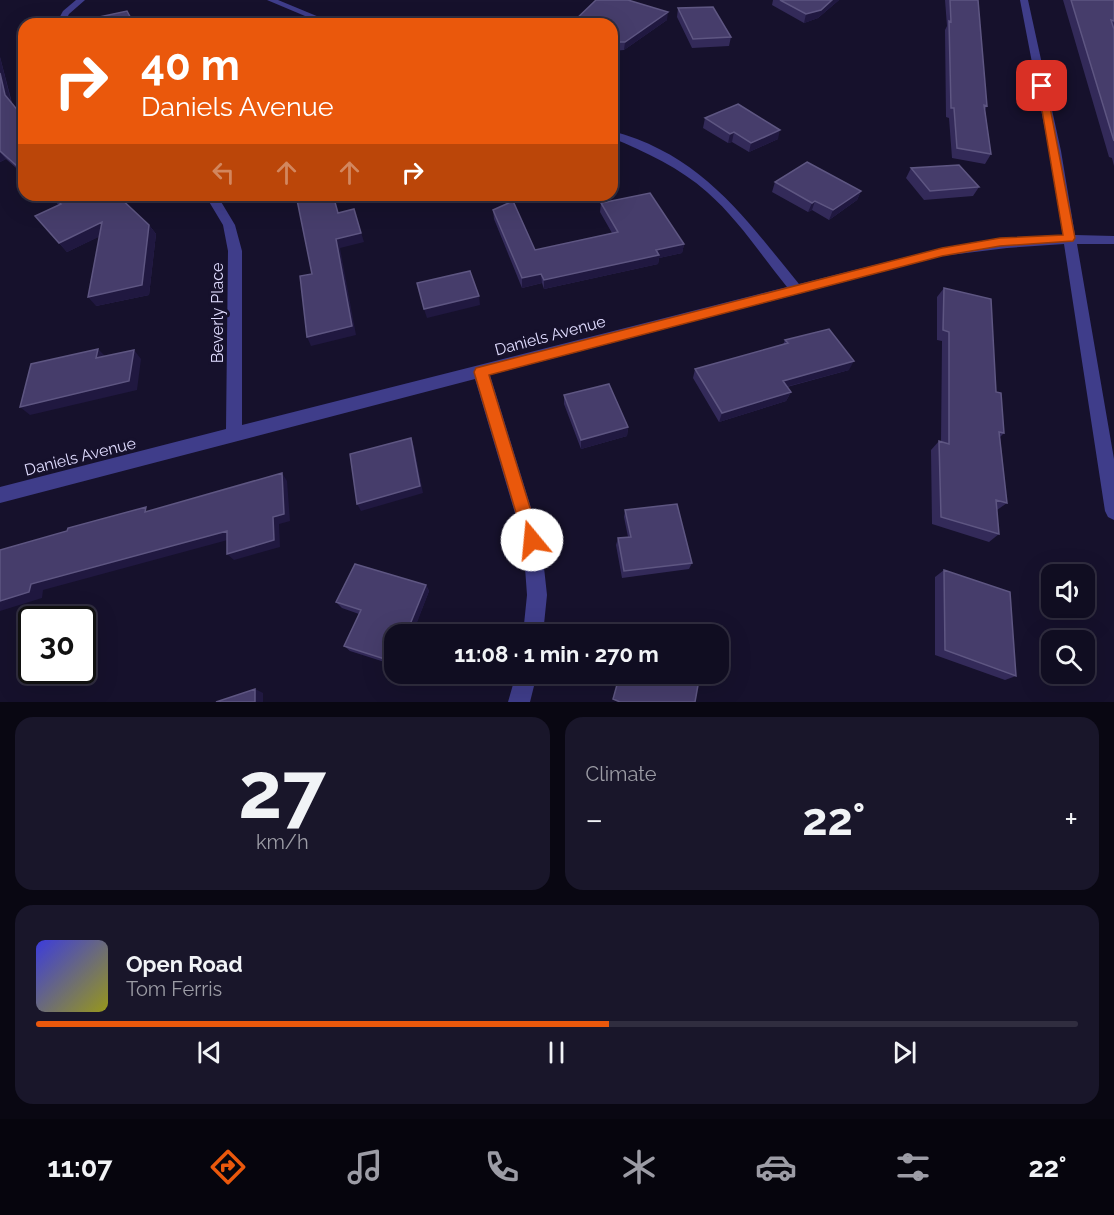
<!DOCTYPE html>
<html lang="en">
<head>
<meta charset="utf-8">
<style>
  :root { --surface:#100d21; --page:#19162a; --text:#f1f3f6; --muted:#9c9ca5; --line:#302d3f; --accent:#ea580c }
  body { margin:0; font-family:Raleway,sans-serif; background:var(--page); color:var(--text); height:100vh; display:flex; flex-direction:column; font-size:22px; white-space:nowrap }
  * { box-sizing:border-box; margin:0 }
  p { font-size:20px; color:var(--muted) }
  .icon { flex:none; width:33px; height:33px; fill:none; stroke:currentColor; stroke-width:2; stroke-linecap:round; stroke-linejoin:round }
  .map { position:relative; height:702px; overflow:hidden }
  .details { display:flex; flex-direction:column; gap:15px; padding:15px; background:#090712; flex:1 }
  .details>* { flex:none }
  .banner { position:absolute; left:18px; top:18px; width:600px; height:183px; border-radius:18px; box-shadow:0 6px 24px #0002,0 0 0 2px var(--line); background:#ea580c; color:#fff; overflow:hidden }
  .tools { position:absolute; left:1041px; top:564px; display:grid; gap:12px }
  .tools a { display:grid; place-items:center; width:54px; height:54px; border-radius:12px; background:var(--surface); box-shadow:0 6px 24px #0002,0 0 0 2px var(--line); font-size:30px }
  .speed { position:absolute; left:18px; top:606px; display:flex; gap:12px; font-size:30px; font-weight:700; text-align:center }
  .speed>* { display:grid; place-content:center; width:78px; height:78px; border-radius:50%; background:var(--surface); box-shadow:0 6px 24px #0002,0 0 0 2px var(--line); line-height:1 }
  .speed .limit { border:3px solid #111; border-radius:9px; background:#fff; color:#111 }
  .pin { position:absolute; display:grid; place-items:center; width:51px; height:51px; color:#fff; margin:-26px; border-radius:12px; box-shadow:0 3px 9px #0006 }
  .me { position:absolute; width:66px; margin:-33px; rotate:343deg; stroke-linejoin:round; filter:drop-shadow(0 0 4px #0008) }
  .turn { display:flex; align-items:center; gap:21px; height:126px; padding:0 24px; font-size:27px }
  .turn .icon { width:78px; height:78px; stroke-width:2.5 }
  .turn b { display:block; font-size:42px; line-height:51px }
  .lanes { display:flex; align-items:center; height:57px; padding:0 24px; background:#0003; justify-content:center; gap:30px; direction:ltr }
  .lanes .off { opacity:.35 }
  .big { font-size:45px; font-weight:700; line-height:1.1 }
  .details .widget { flex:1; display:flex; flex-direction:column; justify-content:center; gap:9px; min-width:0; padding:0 21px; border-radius:18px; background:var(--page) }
  .details .dial { align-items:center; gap:0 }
  .dial b { font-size:78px; line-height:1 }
  .song { display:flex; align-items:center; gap:18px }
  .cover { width:72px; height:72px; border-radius:9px; background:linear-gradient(135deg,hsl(240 70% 55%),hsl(60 70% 35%)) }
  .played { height:6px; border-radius:3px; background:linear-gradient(90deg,var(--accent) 55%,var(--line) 55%) }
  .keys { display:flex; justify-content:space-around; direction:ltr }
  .heat { display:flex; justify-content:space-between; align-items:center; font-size:33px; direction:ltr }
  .details .tiles { flex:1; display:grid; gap:15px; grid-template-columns:1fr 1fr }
  .widget:last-child { grid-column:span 2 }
  .trip { position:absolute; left:384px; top:624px; width:345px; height:60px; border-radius:18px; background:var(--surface); box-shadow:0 6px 24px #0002,0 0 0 2px var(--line); font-weight:700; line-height:60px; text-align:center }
  .dock { display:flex; height:96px; justify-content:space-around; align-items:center; background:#06050d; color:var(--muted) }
  .dock .icon { width:42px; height:42px }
  .dock .selected { color:var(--accent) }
  .dock b { font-size:27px; color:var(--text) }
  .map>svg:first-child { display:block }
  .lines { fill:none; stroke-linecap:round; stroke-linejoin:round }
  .minor { fill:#3f3d8a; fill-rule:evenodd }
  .wall { fill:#332a59 }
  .shaded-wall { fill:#201840 }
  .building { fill:#463d6b; stroke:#5e5682; stroke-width:1.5 }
  .route { fill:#ea580c; stroke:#983908; stroke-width:1.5 }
  .labels { text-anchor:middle; stroke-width:6; stroke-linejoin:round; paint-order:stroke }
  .street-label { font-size:16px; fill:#e0dcff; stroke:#16112c }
</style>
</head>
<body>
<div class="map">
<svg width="1114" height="702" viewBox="0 0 1114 702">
  <rect width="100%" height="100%" fill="#16112c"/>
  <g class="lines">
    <path class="minor" d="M 76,0 L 85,0 L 69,14 L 64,24 L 56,24 L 63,11 Z
      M 267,0 L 278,0 L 336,24 L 324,24 Z
      M 1020,0 L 1028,0 L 1061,151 L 1075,235 L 1114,236 L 1114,244 L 1077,244 L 1114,459 L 1114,520 L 1108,517 L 1105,511 L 1064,244 L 1007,248 L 942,256 L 490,375 L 541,540 L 547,595 L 543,634 L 523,634 L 527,595 L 523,540 L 475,379 L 0,503 L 0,487 L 226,429 L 228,251 L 223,225 L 205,195 L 217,195 L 235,225 L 242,251 L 242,425 L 787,287 C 761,255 738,219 707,192 C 680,168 646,152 612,138 L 612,131 C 702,155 744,217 799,284 L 942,248 L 1007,239 L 1063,236 L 1049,151 Z
      M 516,674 L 537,674 L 530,702 L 508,702 Z"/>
  </g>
  <path class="wall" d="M 773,0 L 839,0 L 818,18 L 804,23 L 772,5 Z
    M 945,0 L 978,0 L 987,106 L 985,110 L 991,154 L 985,164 L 952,158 L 949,118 L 946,117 L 945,30 L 947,26 Z
    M 1063,0 L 1114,0 L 1114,166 L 1112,158 L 1109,157 Z
    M 678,8 L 731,37 L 729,46 L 692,48 L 677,17 Z
    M 667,20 L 624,50 L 612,51 L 612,24 Z
    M 0,57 L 12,103 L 24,118 L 24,175 L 6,159 L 0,162 Z
    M 705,118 L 778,139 L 749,152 L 732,142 L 728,143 L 703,128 Z
    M 911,168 L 979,187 L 973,196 L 924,200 L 906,178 Z
    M 775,182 L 861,191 L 857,200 L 829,220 L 812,210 L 808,212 L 772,192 Z
    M 47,195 L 117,195 L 149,225 L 156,234 L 149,295 L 96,306 L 100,236 L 67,252 L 35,216 L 59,205 Z
    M 601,203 L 684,244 L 682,253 L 659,258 L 658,264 L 544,289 L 542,283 L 522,288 L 494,219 L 493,210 L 535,250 L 612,233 L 600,212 Z
    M 944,288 L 996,392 L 1004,433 L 1000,437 L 1007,503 L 997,510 L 999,534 L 989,542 L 932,524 L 931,450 L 939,441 L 941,442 L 942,341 L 937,340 L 937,297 Z
    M 785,340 L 849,370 L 787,387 L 791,392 L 786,401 L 719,422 L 693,378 L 695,369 L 783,345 Z
    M 564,395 L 628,427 L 627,436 L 581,449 L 564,404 Z
    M 625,510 L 692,563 L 689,569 L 622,578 L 616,545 L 618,538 L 628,537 L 624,517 Z
    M 944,570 L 1016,676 L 1005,680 L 935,655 L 935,577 Z
    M 426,585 L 429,591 L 416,624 L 419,625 L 423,631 L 421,634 L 394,634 L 394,665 L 350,651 L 344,646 L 359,614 L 342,608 L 336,602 Z"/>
  <path class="shaded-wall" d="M 832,0 L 839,0 L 818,18 L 804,23 L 806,14 Z
    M 668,12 L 667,20 L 624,50 L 625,42 Z
    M 0,57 L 12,105 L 5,95 L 0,73 Z
    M 780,130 L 778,139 L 749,152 L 751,143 Z
    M 734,132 L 732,142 L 728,143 L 730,134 Z
    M 0,152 L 6,159 L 0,162 Z
    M 861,191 L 857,200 L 829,220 L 833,210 Z
    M 815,201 L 812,210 L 808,212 L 812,203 Z
    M 354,209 L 364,242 L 340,248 L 356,335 L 311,346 L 307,337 L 336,239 Z
    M 102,222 L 109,232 L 67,252 L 59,243 Z
    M 149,225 L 156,234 L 149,295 L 96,306 L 88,297 Z
    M 684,244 L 682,253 L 659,258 L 658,264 L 544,289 L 544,280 L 656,250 Z
    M 541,274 L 542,283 L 522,288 L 522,278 Z
    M 479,296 L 480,305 L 427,318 L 424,309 Z
    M 98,349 L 107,358 L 96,358 Z
    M 134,350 L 141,359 L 137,390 L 30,415 L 20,407 Z
    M 854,361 L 849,370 L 778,389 L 783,381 Z
    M 791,392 L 786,401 L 719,422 L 722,413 Z
    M 628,427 L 627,436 L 581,449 L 581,440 Z
    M 411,438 L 414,446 L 423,493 L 361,511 L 357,504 Z
    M 282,473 L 287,481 L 290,521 L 279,524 L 280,547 L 234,560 L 227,554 Z
    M 227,531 L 235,538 L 43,590 L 42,598 L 0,611 L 0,601 L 31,584 Z
    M 426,585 L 429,591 L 415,628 L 411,622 Z
    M 419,625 L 423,631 L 421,634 L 416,634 Z
    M 255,689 L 263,693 L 263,702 L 255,702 Z"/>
  <path class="building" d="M 596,0 L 628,0 L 668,12 L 625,42 L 612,42 L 612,24 L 571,24 Z
    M 780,0 L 832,0 L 821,10 L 806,14 Z
    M 950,0 L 978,0 L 987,106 L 984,105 L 991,154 L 957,148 L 954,108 L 951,108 L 949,21 L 951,22 Z
    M 1071,0 L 1114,0 L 1114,21 L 1111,20 L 1114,29 L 1114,141 Z
    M 713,7 L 731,37 L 693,39 L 678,8 Z
    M 127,11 L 134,24 L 103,24 L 99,17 Z
    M 0,73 L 5,95 L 24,118 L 24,172 L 0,151 Z
    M 738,104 L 780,130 L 751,143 L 734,132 L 730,134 L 705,118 Z
    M 807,162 L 861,191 L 833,210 L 815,201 L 812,203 L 775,182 Z
    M 959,165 L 979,187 L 930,191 L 911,168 Z
    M 650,193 L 684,244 L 656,250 L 659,255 L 544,280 L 541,274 L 522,278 L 493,210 L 513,201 L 535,250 L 618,232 L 601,203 Z
    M 51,195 L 117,195 L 149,225 L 142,285 L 88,297 L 102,222 L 59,243 L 35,216 L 61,204 Z
    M 296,195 L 333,195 L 338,213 L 354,209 L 361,233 L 336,239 L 352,326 L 307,337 L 300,276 L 312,274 Z
    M 470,271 L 479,296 L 424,309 L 417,283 Z
    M 944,288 L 991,299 L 996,392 L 1001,393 L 1004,433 L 999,432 L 1007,503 L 996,500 L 999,534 L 941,517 L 939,441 L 949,444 L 949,332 L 943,330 Z
    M 829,329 L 854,361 L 783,381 L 791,392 L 722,413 L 695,369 L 788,343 L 785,340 Z
    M 98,349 L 96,358 L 134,350 L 129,381 L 20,407 L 31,364 Z
    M 609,384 L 628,427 L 581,440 L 564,395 Z
    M 411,438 L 420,486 L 357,504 L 350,454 Z
    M 282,473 L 284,514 L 273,517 L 274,540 L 227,554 L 227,531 L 31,584 L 29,592 L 0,601 L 0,550 L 67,531 L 68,528 L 146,507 L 145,512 Z
    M 677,504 L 692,563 L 624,571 L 618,538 L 631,537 L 625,510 Z
    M 355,564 L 426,585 L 411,622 L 419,625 L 416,634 L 394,634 L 394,662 L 344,646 L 361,610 L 336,602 Z
    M 944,570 L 1010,592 L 1016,676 L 945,650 Z
    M 643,628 L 662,634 L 641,634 Z
    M 620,674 L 700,674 L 695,702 L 620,702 L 613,699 Z
    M 255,689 L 255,702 L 216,702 Z"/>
  <path class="route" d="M 1042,83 L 1046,86 L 1075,238 L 1073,241 L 1000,246 L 942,256 L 489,375 L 540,540 L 538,546 L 532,548 L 526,546 L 474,372 L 476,368 L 942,248 L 1000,238 L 1063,235 L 1038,86 Z"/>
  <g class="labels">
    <g class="street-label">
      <text transform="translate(217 313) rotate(-90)" y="6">Beverly Place</text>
      <text transform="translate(550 335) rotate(-15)" y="6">Daniels Avenue</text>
      <text transform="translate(80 456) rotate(-14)" y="6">Daniels Avenue</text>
    </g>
  </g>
</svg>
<div class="tools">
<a><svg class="icon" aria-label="sound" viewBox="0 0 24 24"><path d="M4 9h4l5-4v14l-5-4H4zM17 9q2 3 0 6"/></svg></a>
<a><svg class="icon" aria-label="search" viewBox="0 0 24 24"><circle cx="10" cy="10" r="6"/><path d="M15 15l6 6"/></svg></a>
</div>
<div class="speed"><div class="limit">30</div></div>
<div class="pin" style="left:1042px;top:86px;background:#d93025"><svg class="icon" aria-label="arrive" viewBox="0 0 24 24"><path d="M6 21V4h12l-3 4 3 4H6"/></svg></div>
<svg class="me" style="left:532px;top:540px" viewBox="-20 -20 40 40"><circle r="19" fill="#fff"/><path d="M0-13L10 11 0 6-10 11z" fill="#ea580c"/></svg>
<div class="trip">11:08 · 1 min · 270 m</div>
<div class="banner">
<div class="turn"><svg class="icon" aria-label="right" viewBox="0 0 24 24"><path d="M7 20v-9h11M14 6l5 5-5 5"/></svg><div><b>40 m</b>Daniels Avenue</div></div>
<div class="lanes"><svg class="icon off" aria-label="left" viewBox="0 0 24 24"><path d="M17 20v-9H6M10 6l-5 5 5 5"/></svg><svg class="icon off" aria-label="ahead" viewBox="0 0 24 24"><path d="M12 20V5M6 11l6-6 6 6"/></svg><svg class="icon off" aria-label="ahead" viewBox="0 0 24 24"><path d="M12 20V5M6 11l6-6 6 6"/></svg><svg class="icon" aria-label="right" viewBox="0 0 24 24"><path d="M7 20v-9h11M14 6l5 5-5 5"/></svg></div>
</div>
</div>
<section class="details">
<div class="tiles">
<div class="widget dial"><b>27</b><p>km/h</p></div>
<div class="widget"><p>Climate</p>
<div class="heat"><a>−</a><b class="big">22°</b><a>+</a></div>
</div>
<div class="widget">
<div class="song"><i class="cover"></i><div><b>Open Road</b><p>Tom Ferris</p></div></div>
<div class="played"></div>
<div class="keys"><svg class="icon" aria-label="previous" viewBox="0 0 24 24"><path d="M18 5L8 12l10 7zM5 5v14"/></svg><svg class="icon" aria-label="pause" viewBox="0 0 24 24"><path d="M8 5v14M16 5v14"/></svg><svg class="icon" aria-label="next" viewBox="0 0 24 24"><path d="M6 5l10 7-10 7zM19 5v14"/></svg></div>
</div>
</div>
</section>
<nav class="dock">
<b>11:07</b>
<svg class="icon selected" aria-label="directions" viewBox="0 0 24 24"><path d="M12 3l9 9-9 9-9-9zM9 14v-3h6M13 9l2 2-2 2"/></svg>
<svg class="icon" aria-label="music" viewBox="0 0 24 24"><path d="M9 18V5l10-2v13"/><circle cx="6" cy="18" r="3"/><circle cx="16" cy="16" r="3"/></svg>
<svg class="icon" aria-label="phone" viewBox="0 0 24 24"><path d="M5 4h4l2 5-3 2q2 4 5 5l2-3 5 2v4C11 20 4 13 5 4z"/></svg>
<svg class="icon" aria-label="climate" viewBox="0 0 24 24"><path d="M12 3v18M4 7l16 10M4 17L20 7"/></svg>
<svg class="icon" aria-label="car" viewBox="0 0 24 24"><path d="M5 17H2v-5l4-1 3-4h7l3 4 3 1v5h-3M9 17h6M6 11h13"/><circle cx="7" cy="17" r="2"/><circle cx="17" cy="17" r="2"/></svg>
<svg class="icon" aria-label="filters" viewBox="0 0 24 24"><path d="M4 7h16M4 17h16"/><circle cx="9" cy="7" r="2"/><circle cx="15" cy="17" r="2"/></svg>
<b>22°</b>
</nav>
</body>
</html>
